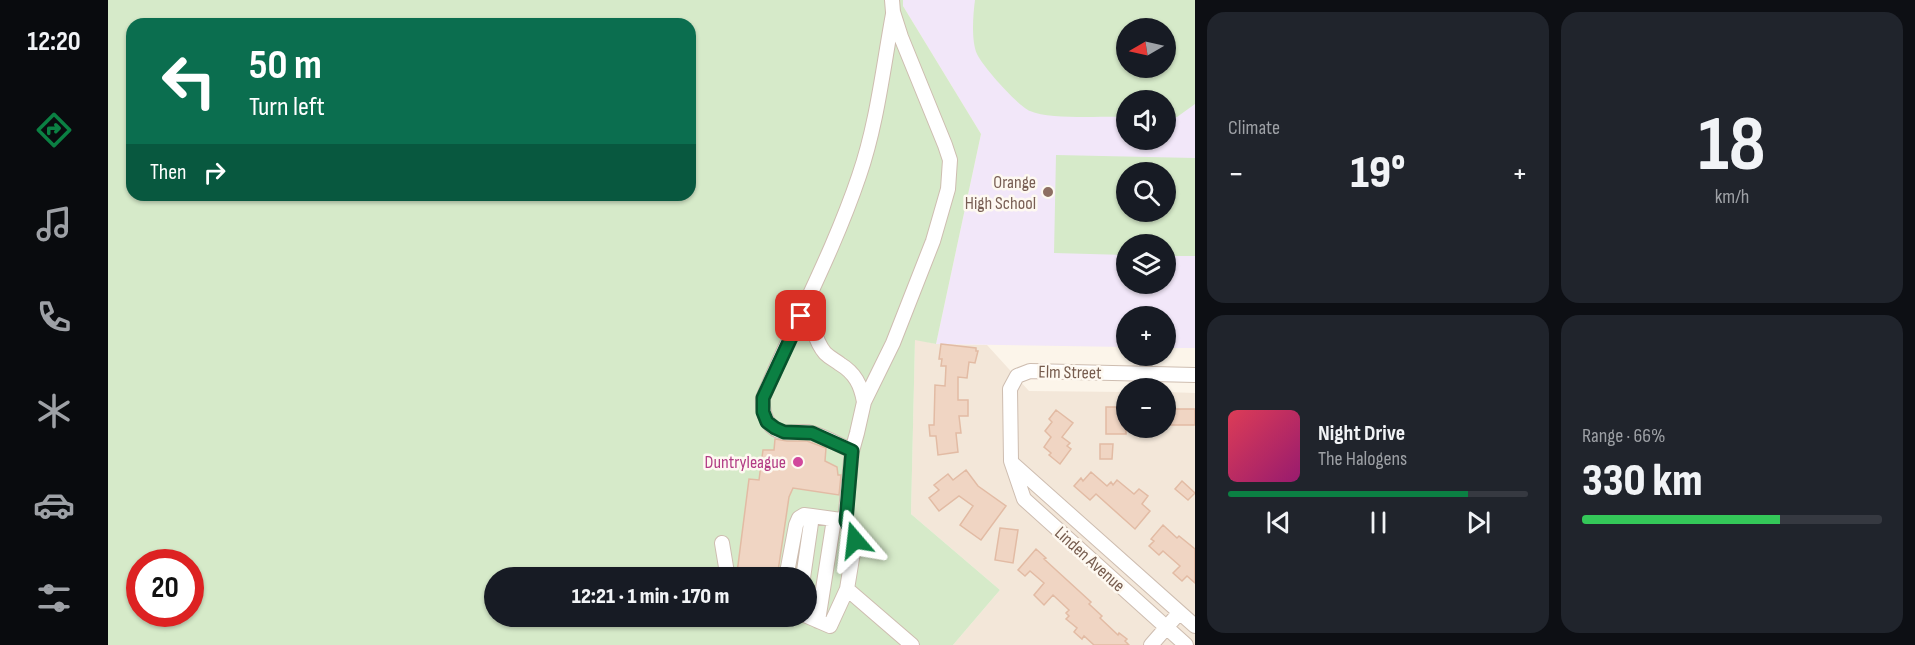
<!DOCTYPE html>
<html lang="en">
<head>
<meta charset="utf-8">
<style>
  :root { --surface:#171b24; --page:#20242c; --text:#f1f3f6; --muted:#9ea1a6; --line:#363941; --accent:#0b8043 }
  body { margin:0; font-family:"Sofia Sans Condensed",sans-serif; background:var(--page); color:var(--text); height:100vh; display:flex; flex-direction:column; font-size:22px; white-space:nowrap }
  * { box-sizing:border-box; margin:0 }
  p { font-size:20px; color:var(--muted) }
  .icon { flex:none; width:33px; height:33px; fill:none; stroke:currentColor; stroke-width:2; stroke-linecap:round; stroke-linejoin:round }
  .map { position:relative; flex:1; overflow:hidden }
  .drawer { display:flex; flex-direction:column; gap:12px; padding:12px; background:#0d0f14; width:720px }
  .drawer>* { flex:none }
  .top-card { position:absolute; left:18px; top:18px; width:570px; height:183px; border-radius:18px; box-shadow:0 2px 4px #0004; background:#0b6e4f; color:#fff; overflow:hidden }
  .needle { width:39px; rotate:261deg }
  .tools { position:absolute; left:1008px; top:18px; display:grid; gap:12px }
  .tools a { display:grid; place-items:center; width:60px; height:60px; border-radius:50%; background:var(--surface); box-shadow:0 2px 4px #0004; font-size:30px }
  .speed { position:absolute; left:18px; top:549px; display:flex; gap:12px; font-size:30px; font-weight:700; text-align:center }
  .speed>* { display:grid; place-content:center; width:78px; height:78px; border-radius:50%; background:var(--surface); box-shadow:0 2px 4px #0004; line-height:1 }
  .speed .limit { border:9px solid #d22; background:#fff; color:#111 }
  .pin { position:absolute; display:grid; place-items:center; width:51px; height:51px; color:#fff; margin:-26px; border-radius:12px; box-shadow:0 3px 9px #0006 }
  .me { position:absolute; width:66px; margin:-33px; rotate:343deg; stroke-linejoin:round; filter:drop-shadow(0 0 4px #0008) }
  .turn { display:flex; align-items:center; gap:21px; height:126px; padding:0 24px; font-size:27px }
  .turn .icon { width:78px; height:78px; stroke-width:2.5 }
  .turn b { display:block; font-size:42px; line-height:51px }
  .then { display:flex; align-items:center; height:57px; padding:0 24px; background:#0003; gap:12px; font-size:22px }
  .big { font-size:45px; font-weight:800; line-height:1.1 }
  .drawer .widget { flex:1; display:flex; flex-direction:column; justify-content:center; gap:9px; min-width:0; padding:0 21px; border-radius:18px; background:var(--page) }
  .drawer .dial { align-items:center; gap:0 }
  .dial b { font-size:78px; line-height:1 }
  .song { display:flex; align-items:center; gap:18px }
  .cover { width:72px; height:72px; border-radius:9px; background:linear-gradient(135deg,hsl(350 70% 55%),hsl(320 70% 35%)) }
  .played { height:6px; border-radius:3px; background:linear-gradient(90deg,var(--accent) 80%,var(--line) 80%) }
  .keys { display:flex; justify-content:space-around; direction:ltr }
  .heat { display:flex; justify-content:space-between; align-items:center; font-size:33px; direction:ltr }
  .charge { height:9px; border-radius:4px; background:linear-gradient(90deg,#34c759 66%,var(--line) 0) }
  .drawer .tiles { flex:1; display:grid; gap:12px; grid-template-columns:repeat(2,1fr) }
  .trip { position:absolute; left:376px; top:567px; width:333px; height:60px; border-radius:30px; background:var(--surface); box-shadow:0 2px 4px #0004; font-weight:800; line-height:60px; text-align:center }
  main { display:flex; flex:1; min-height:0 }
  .menu { display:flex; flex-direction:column; width:108px; justify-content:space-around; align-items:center; background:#090b0e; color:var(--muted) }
  .menu .icon { width:42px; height:42px }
  .menu .active { color:var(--accent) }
  .menu b { font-size:27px; color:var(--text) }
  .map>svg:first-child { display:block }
  .residential { fill:#f3e7d9 }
  .education { fill:#f2e7f9; fill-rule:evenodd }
  .green { fill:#d6eac9; fill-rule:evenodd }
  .building { fill:#f0d5c3; stroke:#e2bba4; stroke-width:1.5 }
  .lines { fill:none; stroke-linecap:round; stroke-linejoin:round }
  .minor-casing { stroke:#cebdb0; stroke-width:16 }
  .minor { stroke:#fff; stroke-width:14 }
  .route-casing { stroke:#07532c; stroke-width:15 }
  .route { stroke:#0b8043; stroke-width:10 }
  .education-dot { fill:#8d6e63; stroke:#fef9f1; stroke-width:2 }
  .hotel-dot { fill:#d1479c; stroke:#fef9f1; stroke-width:2 }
  .labels { text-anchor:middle; stroke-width:5; stroke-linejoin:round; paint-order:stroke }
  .education-label { font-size:18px; fill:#785e54; stroke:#fef9f1; text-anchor:end }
  .street-label { font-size:18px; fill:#765c4e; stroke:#fef9f1 }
  .hotel-label { font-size:18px; fill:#b23c85; stroke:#fef9f1; text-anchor:end }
</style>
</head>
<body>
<main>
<nav class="menu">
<b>12:20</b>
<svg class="icon active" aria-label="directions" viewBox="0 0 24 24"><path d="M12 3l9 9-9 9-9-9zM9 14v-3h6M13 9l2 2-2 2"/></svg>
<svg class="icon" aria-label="music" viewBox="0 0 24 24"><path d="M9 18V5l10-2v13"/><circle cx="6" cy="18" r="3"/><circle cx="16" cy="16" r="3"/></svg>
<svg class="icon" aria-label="phone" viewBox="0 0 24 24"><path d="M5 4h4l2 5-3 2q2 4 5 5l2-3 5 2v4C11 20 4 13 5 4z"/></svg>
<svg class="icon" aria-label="climate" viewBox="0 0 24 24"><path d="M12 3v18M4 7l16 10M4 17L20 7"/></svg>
<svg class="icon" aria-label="car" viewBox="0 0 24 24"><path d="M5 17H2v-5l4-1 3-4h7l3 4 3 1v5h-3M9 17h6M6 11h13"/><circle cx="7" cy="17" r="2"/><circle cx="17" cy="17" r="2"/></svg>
<svg class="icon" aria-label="filters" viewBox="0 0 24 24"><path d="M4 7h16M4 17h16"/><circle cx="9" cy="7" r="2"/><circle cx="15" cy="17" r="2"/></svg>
</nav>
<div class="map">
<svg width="1087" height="645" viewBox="0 0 1087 645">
  <rect width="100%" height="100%" fill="#fcf5ea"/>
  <path class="residential" d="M 807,339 L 828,344 L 879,345 L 921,391 L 1018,392 L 1018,428 L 1058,428 L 1058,392 L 1087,393 L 1087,645 L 845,645 L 892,590 L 803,514 Z"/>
  <path class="education" d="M 795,0 L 1087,0 L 1087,348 L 1058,348 L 1058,316 L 1018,316 L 1018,347 L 828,344 L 873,134 L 795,6 ZM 1018,28 L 1058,28 L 1058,68 L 1018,68 ZM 1018,100 L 1058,100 L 1058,140 L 1018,140 ZM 1018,172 L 1058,172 L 1058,212 L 1018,212 ZM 1018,244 L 1058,244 L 1058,284 L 1018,284 Z"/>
  <path class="green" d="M 0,0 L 795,0 L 795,6 L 873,134 L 828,344 L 807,340 L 803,514 L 892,590 L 845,645 L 0,645 ZM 24,24 L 582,24 L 582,195 L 24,195 ZM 32,562 L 82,562 L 82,614 L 32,614 ZM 387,578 L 699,578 L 699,616 L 387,616 Z
    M 867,0 L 1087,0 L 1087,104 L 1069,117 L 1058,117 L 1058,100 L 1018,100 L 1018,117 C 994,116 943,120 922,111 C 910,106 875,67 869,54 C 863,40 865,15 867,0 ZM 1058,28 L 1058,68 L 1018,68 L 1018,28 Z
    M 948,155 L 1087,158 L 1087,256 L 1058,256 L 1058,244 L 1018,244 L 1018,255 L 946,253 ZM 1058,172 L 1058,212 L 1018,212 L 1018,172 Z"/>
  <path class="building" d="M 833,344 L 868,348 L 868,351 L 870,351 L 867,363 L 861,362 L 859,378 L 850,377 L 850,400 L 860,400 L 860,416 L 851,416 L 853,433 L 848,433 L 850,452 L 830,455 L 828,436 L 822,436 L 821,425 L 826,425 L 827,385 L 837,386 L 838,366 L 833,366 L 834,359 L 831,359 Z
    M 998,407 L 1018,407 L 1018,434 L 998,434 Z
    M 1058,409 L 1087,409 L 1087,425 L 1058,425 Z
    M 948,410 L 965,423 L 954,437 L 962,443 L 959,446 L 963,449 L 952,464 L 941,455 L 943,453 L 936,447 L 943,437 L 937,431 L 944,422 L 941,419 Z
    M 667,439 L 679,441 L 699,441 L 718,448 L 717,461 L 729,467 L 730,475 L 733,475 L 731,495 L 685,488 L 681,497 L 669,578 L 631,578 L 629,573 L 641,479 L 651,480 L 655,450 L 666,450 Z
    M 992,444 L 1005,444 L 1004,459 L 992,459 Z
    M 858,470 L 870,486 L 898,506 L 873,540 L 852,525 L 865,506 L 851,496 L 831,511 L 821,498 L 831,490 L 826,485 L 840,474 L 845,480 Z
    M 983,472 L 999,486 L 1003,482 L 1005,485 L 1009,480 L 1026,494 L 1031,489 L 1040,496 L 1034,504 L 1042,511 L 1027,529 L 988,494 L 982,500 L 966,486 L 973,478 L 975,481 Z
    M 1074,481 L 1087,493 L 1080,500 L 1067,489 Z
    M 1055,525 L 1069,538 L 1071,536 L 1087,549 L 1087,583 L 1079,576 L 1074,581 L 1065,573 L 1072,566 L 1055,551 L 1051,555 L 1041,546 L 1046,541 L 1043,539 Z
    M 892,528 L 910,530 L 905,563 L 887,560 Z
    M 928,549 L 938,558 L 936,559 L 983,602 L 981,604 L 994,616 L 992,618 L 1010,635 L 1011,633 L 1019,639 L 1017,641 L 1021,645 L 986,645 L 976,636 L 974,639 L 966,632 L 969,628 L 958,619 L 961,616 L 958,613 L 961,610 L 945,595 L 936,605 L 926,595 L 936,583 L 922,571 L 917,576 L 910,570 Z"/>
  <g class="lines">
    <g class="minor-casing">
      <path id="minor" d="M 701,300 C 702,316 706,340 717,353 C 722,358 727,360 732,364 C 747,373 753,385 756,402
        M 744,451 C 731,445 718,437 704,433 C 695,430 685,434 675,432 C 659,429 654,413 655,398 C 686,324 725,253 751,176 C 769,124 775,68 785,14
        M 904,463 L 1087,626
        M 614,543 L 619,573 L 622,578
        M 678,578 L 688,525 L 691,518 L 696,515 L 704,516
        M 695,578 L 704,516 L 733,520
        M 739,589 L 804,645
        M 699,616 L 722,626 L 739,589 L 747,540 L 737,521 L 744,451 L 749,433 L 756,402 L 785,343 L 825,241 L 840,189 L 842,160 L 837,145 L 793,37 L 785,12 L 784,0
        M 710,621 L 726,519
        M 1043,645 L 1071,613
        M 1078,645 L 916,499 L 903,461 L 902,389 L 909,376 L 922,371 L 1087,375"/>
    </g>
    <use href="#minor" class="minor"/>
  </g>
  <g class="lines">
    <g class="route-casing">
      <path id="route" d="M 693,316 L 655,398 L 655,412 L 659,422 L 667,428 L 676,432 L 704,433 L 744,451 L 738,521 L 747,540"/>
    </g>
    <use href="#route" class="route"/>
  </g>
  <circle class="education-dot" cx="940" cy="192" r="6"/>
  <circle class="hotel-dot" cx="690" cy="462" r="6"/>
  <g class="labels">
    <g class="education-label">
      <text x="928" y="188">Orange<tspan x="928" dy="21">High School</tspan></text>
    </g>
    <g class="street-label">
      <text transform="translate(962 372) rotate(1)" y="6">Elm Street</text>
      <text transform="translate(982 559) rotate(42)" y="6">Linden Avenue</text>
    </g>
    <g class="hotel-label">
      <text x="678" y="468">Duntryleague</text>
    </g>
  </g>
</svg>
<div class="tools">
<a><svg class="needle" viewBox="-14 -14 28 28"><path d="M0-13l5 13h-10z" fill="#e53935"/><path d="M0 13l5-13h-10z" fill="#9ea1a6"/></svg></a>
<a><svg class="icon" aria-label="sound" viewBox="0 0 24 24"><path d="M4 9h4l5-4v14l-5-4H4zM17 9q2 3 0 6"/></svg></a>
<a><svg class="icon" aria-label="search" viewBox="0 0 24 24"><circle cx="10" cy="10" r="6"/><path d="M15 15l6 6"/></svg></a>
<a><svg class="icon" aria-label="layers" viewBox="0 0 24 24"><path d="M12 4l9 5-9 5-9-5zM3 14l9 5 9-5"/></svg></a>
<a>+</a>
<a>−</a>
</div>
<div class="speed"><div class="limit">20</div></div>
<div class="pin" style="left:693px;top:316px;background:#d93025"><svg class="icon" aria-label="arrive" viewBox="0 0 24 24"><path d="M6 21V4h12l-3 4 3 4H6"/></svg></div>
<svg class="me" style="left:747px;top:540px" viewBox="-20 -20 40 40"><path d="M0-17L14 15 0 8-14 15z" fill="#0b8043" stroke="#fff" stroke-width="4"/></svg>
<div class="trip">12:21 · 1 min · 170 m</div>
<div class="top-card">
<div class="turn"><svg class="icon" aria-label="left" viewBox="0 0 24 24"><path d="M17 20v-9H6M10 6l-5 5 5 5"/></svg><div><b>50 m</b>Turn left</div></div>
<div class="then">Then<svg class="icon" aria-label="right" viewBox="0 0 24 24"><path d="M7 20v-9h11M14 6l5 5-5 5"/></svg></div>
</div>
</div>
<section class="drawer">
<div class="tiles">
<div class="widget"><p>Climate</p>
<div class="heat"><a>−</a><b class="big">19°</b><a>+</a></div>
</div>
<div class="widget dial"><b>18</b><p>km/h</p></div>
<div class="widget">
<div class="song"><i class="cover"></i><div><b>Night Drive</b><p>The Halogens</p></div></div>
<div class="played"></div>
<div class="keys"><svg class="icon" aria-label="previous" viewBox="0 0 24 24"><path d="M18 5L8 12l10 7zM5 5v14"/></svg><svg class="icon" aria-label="pause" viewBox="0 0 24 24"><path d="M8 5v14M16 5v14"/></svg><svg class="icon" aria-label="next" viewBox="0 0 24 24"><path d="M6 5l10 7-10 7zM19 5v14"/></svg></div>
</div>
<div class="widget"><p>Range · 66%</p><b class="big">330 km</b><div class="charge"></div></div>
</div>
</section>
</main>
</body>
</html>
